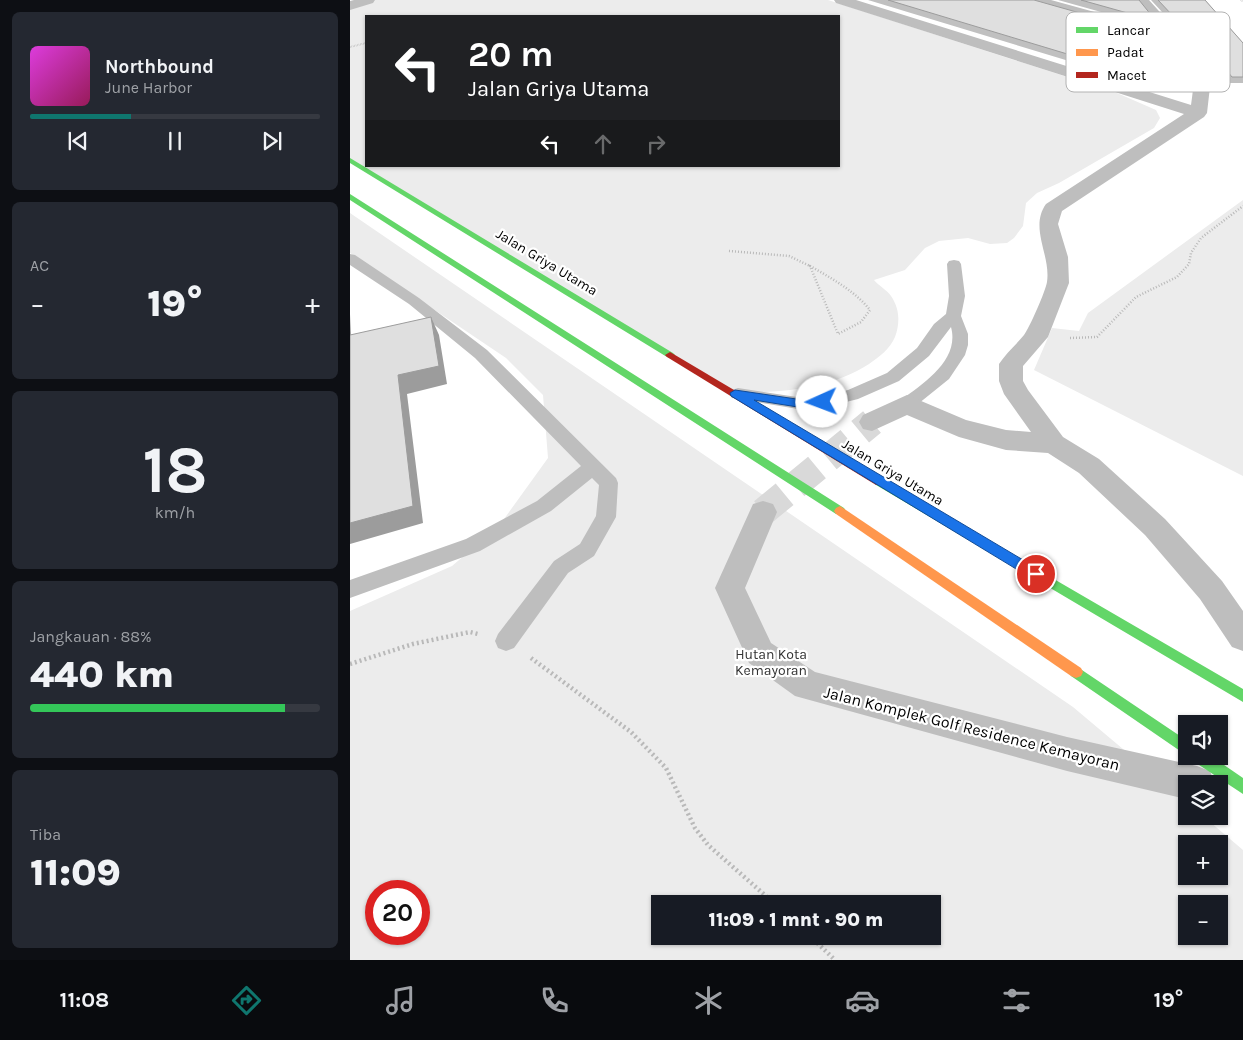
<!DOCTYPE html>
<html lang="id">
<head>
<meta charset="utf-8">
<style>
  :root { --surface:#171b24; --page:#242831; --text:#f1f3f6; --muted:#9ea1a6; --line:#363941; --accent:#0f766e }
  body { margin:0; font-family:Karla,sans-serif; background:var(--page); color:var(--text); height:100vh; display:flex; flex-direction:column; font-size:19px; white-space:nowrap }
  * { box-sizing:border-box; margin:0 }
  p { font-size:16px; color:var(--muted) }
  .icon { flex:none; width:28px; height:28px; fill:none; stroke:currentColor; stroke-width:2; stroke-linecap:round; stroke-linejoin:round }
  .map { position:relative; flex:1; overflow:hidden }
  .panel { display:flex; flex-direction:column; gap:12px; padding:12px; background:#0d0f14; width:350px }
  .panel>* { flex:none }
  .top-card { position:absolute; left:15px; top:15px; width:475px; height:152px; border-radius:0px; box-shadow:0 1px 4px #0004; background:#202124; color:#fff; overflow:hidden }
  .tools { position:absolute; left:828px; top:715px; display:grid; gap:10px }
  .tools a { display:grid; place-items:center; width:50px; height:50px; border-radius:0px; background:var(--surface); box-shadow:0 1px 4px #0004; font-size:25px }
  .speed { position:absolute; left:15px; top:880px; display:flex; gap:10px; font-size:25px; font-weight:700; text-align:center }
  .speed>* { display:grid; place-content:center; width:65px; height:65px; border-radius:50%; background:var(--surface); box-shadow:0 1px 4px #0004; line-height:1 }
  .speed .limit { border:8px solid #d22; background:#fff; color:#111 }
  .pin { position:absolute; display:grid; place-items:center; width:42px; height:42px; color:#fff; margin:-21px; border:2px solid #fff; border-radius:50%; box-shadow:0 1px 5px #0007 }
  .me { position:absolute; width:55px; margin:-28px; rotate:268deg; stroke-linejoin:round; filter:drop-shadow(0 0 4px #0008) }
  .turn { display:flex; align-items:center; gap:18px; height:105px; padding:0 20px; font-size:22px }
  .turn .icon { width:65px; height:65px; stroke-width:2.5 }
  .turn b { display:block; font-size:35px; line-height:42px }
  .lanes { display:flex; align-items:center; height:48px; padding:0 20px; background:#0003; justify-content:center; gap:25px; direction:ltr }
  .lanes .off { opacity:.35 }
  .big { font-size:38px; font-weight:800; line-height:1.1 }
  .panel .tile { flex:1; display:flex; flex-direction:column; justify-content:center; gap:8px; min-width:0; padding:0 18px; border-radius:8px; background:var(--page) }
  .panel .dial { align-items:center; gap:0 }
  .dial b { font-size:65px; line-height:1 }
  .song { display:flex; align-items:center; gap:15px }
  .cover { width:60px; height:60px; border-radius:8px; background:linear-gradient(135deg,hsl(300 70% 55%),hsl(330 70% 35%)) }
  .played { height:5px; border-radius:2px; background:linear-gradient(90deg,var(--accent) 35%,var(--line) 35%) }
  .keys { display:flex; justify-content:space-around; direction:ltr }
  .heat { display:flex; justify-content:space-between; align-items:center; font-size:28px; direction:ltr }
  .charge { height:8px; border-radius:4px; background:linear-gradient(90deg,#34c759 88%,var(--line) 0) }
  .trip { position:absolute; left:301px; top:895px; width:290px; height:50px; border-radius:0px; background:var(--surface); box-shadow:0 1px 4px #0004; font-weight:800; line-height:50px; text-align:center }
  .tab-bar { display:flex; height:80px; justify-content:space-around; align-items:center; background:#090b0e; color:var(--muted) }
  .tab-bar .icon { width:35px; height:35px }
  .tab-bar .current { color:var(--accent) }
  .tab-bar b { font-size:22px; color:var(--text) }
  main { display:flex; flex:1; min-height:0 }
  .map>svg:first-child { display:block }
  .green { fill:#ececec; fill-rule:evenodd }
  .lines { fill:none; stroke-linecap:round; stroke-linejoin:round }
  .street-tunnel { stroke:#d9d9d9; stroke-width:28; stroke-dasharray:28 14; stroke-linecap:butt }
  .path-far2 { stroke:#b9b9b9; stroke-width:2; stroke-dasharray:0.5 1; stroke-linecap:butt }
  .path-far1 { stroke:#b9b9b9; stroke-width:2.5; stroke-dasharray:1 2; stroke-linecap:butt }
  .path { stroke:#b9b9b9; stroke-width:4.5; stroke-dasharray:2 3; stroke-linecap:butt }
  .lane { fill:#bebebe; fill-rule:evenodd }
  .street { fill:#bebebe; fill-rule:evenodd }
  .fast { fill:#63d668; fill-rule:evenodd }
  .slow { fill:#ff974d; fill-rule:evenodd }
  .jam { fill:#b3261e; fill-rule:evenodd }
  .wall { fill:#c0c0c0 }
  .shaded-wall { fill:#9c9c9c }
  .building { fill:#dfdfdf; stroke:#9c9c9c }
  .route { fill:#1a73e8; stroke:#114b97 }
  .labels { text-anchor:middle; stroke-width:4.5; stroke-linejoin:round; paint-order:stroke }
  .street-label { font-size:14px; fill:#000; stroke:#fff }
  .park-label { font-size:14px; fill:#333; stroke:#fff }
  .near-street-label { font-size:16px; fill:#000; stroke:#fff }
  .key { fill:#fff; stroke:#b2b2b2; stroke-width:1 }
  .key-label { font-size:14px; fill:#000 }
</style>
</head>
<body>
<main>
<section class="panel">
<div class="tile">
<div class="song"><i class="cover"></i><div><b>Northbound</b><p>June Harbor</p></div></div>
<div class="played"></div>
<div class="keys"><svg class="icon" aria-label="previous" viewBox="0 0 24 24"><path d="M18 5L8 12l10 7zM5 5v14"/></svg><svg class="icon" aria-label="pause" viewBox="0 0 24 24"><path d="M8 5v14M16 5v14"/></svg><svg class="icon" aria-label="next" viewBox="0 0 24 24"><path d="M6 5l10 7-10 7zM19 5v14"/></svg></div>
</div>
<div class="tile"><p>AC</p>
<div class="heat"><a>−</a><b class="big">19°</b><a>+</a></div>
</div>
<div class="tile dial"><b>18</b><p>km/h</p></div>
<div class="tile"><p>Jangkauan · 88%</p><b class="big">440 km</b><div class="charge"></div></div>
<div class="tile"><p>Tiba</p><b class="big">11:09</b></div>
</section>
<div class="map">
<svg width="893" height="960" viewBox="0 0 893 960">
  <rect width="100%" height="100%" fill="#fff"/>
  <path class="green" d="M 17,0 L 478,0 L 767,93 L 806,110 L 810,118 L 804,128 L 709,183 L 687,193 L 676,203 L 673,226 L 664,238 L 657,243 L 640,244 L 618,238 L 589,241 L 575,248 L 555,270 L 524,280 C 529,286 537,290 541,296 C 550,309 550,323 545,337 C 540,349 529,357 519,364 C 478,390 432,392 385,393 L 0,160 L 0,6 ZM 16,16 L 489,16 L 489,166 L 16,166 Z
    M 893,200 L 893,476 L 684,370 L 702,328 L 729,331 L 738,313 Z
    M 0,213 L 723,707 L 836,802 L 836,816 L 853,816 L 893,850 L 893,960 L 0,960 L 0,611 L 102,566 L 149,526 L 198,458 L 193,395 L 156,358 L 0,253 ZM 836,844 L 869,844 L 869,876 L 836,876 ZM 26,891 L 69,891 L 69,934 L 26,934 ZM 310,904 L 582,904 L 582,936 L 310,936 ZM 836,904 L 869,904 L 869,936 L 836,936 Z"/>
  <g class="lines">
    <path class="street-tunnel" d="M 413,512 L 522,422"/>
    <path class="path-far2" d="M 891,0 L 893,2
      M 0,47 L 16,43"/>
    <path class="path-far1" d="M 379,251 L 439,256 L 460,266
      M 460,266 C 481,278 505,291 520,310 L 511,322 L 488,334 Z
      M 720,338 L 747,337 L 786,297 L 827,277 L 839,264 L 841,253 L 851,238 L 893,206"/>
    <path class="path" d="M 181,658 L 281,732 L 316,768 L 345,828 L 358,845 L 425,904
      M 0,664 L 63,644 L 120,632 L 128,634
      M 460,936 L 485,960"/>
    <path class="lane" d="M 0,254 L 5,255 L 69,298 L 137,350 L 266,478 L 268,483 L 266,517 L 244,556 L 218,573 L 164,648 L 156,651 L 148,648 L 145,641 L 148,634 L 204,561 L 230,544 L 246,516 L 249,485 L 242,478 L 201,511 L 130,551 L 0,598 L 0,580 L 116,539 L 187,501 L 231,466 L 125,358 L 59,304 L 0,265 Z
      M 604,260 L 609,261 L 611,264 L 615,296 L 611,316 L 618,334 L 618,345 L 615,355 L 599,379 L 563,408 L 557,410 L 551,408 L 548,404 L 551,400 C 574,383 610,360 601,327 L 579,356 L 549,381 L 508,399 L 460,411 L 382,398 L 379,394 L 382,390 L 388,388 L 460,399 L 498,390 L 537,373 L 567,348 L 584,324 L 596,314 L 599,296 L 597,264 L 599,261 Z"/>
    <path class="street" d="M 4,0 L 25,0 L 23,3 L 0,10 L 0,1 Z
      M 484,0 L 506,0 L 841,105 C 846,71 844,69 821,43 L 680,3 L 678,0 L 701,0 L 810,30 L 784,0 L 799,0 L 852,59 L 861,78 L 857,113 L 854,117 L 712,211 L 708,224 L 718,257 L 719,283 L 698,337 L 673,366 L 673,381 L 678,390 L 713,437 L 749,459 L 815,519 L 872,581 L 893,611 L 893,651 L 882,647 L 850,599 L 795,535 L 729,473 L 698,453 L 656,450 L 609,437 L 557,415 L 522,431 L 513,429 L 509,422 L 513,415 L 557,395 L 616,420 L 656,430 L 681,432 L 654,394 L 649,381 L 649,364 C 656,353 666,345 674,335 C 679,329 696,290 697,282 C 701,255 679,228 696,204 L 834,114 L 486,3 Z
      M 413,501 L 423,504 L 427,512 L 395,588 L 421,643 L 465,672 L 717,737 L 847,766 L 860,771 L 865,784 L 836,784 L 836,799 L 717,771 L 445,696 L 399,663 L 365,588 L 403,504 Z"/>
    <path class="fast" d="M 0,158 L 323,353 L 325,355 L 320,358 L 317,357 L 0,163 Z
      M 0,194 L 494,508 L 496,511 L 494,514 L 486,514 L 0,200 Z
      M 530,478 L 893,689 L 893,702 L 526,485 L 524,482 L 526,479 Z
      M 726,666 L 836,740 L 836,755 L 721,676 L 719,672 L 721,668 Z
      M 841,756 L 861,756 L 893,778 L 893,794 L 843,761 Z"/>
    <path class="slow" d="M 490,506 L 731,668 L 733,672 L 731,676 L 726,678 L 721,676 L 486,514 L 484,511 L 486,508 Z"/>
    <path class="jam" d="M 320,352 L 534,479 L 536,482 L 534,485 L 526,485 L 317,357 L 315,355 Z"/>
  </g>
  <path class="wall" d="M 518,0 L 684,0 L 823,49 L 785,81 Z
    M 708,0 L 789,0 L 806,21 L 805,27 Z
    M 801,0 L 855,0 L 893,43 L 893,83 L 879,83 L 840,34 L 836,38 Z"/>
  <path class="shaded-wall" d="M 842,28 L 840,34 L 836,38 L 838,32 Z
    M 825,42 L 823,49 L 785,81 L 787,75 Z
    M 0,314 L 2,355 L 0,351 Z
    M 81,317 L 89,335 L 97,384 L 57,394 L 73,523 L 0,544 L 0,523 L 48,375 Z"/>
  <path class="building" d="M 538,0 L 684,0 L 822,39 L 825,42 L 787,75 Z
    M 731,0 L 789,0 L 806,21 Z
    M 808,0 L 855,0 L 893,43 L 893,77 L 882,77 L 842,28 L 838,32 Z
    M 81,317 L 89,366 L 48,375 L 63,506 L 0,523 L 0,335 Z"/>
  <path class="route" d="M 385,390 L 460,401 L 475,400 L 477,402 L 475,405 L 460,409 L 404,400 L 690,570 L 692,574 L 690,578 L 686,579 L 681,578 L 381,396 L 380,393 Z"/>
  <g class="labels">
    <g class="street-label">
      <text transform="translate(197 262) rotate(31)" y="5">Jalan Griya Utama</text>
      <text transform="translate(543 472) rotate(31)" y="5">Jalan Griya Utama</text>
    </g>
    <g class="park-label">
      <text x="421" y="659">Hutan Kota<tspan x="421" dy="16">Kemayoran</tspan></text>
    </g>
    <g class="near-street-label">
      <text transform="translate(622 728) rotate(14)" y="6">Jalan Komplek Golf Residence Kemayoran</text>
    </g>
  </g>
  <rect x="716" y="12" width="164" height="80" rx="8" class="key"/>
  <rect x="726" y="27" width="22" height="6" fill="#63d668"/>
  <rect x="726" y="49" width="22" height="7" fill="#ff974d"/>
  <rect x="726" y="72" width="22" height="6" fill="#b3261e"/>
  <g class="key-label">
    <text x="757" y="35">Lancar</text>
    <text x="757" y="57">Padat</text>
    <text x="757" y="80">Macet</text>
  </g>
</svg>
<div class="tools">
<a><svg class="icon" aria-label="sound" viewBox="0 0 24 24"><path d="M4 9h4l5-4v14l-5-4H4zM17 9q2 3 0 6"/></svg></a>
<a><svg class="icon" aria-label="layers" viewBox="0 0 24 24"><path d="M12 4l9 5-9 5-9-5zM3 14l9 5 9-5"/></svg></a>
<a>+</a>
<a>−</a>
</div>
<div class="speed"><div class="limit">20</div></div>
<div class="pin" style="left:686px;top:574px;background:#d93025"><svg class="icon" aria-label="arrive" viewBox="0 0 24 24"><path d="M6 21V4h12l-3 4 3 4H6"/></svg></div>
<svg class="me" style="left:472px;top:402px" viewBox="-20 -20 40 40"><circle r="19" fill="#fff"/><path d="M0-13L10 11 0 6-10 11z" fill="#1a73e8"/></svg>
<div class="trip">11:09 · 1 mnt · 90 m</div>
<div class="top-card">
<div class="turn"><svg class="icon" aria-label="left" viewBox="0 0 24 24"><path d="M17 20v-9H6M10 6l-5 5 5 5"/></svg><div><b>20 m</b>Jalan Griya Utama</div></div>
<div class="lanes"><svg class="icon" aria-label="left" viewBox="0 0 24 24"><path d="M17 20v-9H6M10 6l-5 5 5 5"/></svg><svg class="icon off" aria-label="ahead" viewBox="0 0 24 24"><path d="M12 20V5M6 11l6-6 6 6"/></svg><svg class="icon off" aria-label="right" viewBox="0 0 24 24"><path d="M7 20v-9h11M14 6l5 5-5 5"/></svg></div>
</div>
</div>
</main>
<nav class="tab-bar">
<b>11:08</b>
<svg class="icon current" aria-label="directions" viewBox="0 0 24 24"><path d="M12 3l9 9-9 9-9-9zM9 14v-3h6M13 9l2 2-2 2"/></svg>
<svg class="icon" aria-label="music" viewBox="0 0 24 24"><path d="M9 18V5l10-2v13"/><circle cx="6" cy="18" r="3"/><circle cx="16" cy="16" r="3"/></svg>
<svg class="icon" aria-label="phone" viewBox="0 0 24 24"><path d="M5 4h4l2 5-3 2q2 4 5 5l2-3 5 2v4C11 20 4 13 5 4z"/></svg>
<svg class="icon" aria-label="climate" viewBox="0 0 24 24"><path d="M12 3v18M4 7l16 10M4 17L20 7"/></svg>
<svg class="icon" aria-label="car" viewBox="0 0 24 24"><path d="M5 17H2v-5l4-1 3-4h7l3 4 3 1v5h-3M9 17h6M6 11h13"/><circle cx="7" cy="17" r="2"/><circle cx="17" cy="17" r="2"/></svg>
<svg class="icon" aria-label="filters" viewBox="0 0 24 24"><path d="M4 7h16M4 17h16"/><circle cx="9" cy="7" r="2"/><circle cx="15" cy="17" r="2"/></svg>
<b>19°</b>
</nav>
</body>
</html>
